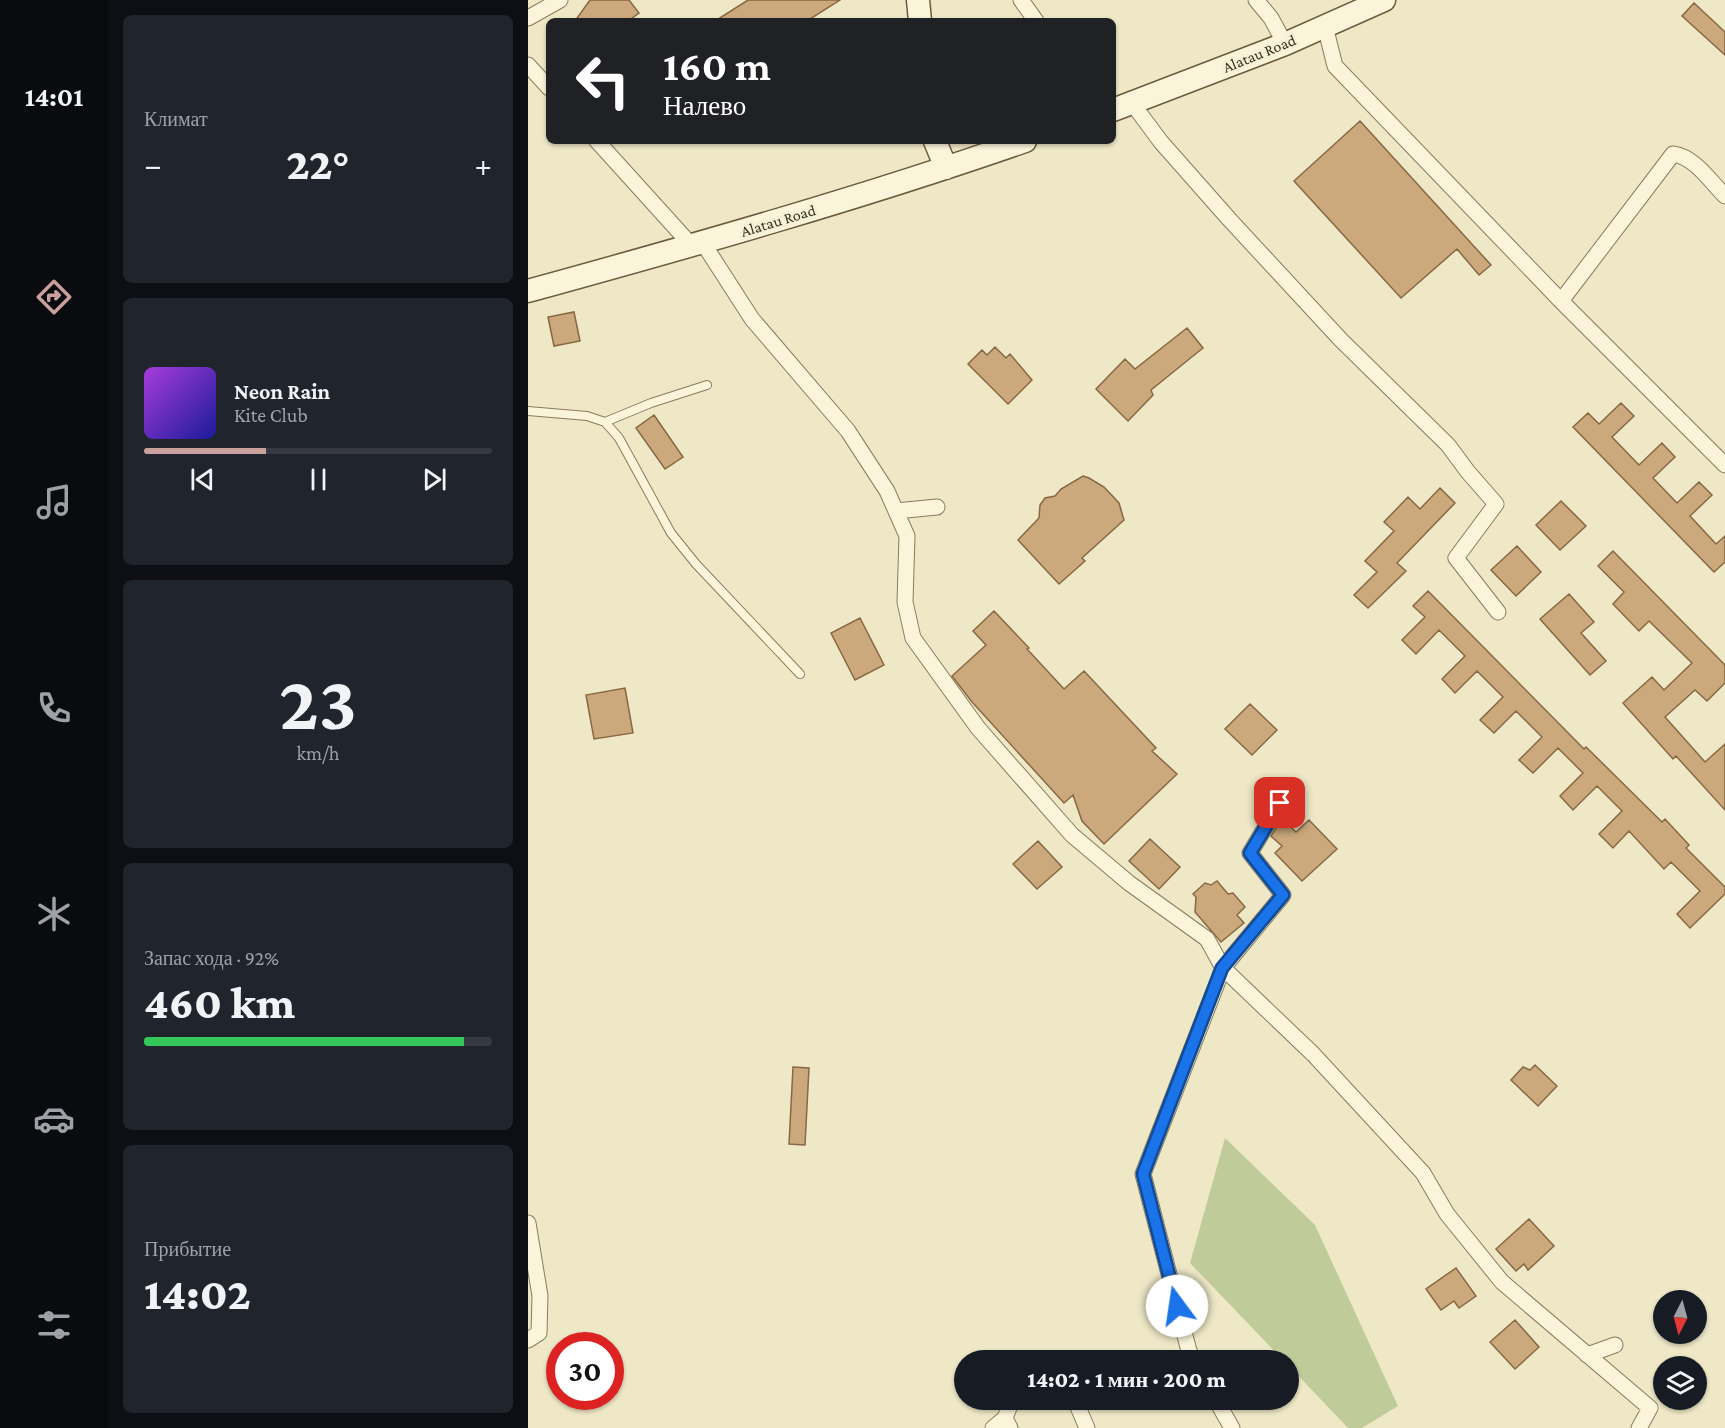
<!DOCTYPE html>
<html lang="ru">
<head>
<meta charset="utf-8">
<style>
  :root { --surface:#171b24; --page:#20242c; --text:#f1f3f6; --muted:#9ea1a6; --line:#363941; --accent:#c9a09c }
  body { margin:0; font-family:"Crimson Pro",serif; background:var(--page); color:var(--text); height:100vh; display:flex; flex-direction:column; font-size:22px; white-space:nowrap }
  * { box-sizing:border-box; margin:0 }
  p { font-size:20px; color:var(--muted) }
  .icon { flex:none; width:33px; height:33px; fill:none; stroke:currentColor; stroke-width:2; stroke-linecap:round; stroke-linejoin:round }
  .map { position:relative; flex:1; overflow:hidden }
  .sheet { display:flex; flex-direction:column; gap:15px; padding:15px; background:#0d0f14; width:420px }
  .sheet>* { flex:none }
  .guide { position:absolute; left:18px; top:18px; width:570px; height:126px; border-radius:9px; box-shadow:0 2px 4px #0004; background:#202124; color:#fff; overflow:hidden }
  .needle { width:39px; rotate:186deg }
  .tools { position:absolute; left:1125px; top:1290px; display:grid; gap:12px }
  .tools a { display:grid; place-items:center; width:54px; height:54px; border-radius:50%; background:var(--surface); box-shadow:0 2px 4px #0004; font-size:30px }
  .speed { position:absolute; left:18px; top:1332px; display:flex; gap:12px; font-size:30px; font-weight:700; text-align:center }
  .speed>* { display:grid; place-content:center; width:78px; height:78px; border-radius:50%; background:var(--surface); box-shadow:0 2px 4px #0004; line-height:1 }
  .speed .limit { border:9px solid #d22; background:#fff; color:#111 }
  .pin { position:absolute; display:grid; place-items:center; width:51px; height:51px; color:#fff; margin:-26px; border-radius:12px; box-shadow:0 3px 9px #0006 }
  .me { position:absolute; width:66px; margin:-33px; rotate:346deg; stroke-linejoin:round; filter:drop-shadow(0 0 4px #0008) }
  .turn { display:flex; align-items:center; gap:21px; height:126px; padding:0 18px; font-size:27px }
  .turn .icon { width:78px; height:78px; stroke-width:2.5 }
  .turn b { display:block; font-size:42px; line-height:51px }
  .big { font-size:45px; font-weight:800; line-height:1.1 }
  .sheet .widget { flex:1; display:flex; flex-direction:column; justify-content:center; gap:9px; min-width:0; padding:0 21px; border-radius:9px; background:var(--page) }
  .sheet .dial { align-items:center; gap:0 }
  .dial b { font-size:78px; line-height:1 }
  .song { display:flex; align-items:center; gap:18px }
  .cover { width:72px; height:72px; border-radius:9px; background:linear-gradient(135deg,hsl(280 70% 55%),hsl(240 70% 35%)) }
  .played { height:6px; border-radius:3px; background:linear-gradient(90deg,var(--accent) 35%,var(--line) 35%) }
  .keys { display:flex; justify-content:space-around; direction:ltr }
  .heat { display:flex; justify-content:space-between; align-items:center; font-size:33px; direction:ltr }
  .charge { height:9px; border-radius:4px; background:linear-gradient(90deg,#34c759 92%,var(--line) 0) }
  .trip { position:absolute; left:426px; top:1350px; width:345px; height:60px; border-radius:30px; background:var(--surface); box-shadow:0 2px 4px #0004; font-weight:800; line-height:60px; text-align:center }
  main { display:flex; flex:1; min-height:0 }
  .tab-bar { display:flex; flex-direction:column; width:108px; justify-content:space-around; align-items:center; background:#090b0e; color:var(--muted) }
  .tab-bar .icon { width:42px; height:42px }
  .tab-bar .selected { color:var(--accent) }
  .tab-bar b { font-size:27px; color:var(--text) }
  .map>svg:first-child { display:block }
  .green { fill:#bfcc9a }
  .building { fill:#cca97d; stroke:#886842; stroke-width:1.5 }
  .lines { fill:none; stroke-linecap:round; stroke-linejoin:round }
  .lane-casing { stroke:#8a7b5c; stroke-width:10 }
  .street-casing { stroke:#8a7b5c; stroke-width:17 }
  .secondary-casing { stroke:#6b5c3f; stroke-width:25 }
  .lane { stroke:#f9f4da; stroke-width:8 }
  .street { stroke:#f9f4da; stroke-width:15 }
  .secondary { stroke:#f9f4da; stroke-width:22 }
  .route-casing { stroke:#114b97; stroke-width:15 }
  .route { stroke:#1a73e8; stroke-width:10 }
  .labels { text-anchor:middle; stroke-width:6; stroke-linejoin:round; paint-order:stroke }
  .street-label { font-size:16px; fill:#3a3020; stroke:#f5f1d6 }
</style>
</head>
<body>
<main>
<nav class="tab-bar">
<b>14:01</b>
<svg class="icon selected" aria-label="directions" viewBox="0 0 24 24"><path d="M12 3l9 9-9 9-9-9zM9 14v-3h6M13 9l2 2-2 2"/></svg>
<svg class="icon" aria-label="music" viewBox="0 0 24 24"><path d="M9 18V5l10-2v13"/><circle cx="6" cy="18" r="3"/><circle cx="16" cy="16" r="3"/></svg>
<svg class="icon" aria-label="phone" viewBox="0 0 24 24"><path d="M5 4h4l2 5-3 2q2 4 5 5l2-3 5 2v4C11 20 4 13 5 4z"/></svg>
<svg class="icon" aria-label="climate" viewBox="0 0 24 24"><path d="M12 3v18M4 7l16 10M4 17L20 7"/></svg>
<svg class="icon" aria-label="car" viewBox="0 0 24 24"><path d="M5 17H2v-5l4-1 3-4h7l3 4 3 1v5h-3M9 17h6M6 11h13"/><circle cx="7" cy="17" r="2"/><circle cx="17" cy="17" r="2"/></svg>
<svg class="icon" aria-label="filters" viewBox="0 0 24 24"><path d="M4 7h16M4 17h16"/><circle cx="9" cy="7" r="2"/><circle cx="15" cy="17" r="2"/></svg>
</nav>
<section class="sheet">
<div class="widget"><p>Климат</p>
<div class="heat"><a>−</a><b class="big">22°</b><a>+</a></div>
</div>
<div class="widget">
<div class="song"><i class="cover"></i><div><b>Neon Rain</b><p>Kite Club</p></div></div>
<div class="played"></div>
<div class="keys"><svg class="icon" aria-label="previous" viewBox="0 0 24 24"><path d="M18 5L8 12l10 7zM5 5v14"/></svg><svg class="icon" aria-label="pause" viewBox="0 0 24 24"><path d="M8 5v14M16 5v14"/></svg><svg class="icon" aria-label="next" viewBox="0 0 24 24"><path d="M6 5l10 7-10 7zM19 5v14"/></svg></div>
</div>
<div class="widget dial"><b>23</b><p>km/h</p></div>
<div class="widget"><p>Запас хода · 92%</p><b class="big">460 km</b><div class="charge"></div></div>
<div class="widget"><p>Прибытие</p><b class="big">14:02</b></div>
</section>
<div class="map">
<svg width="1197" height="1428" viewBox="0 0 1197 1428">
  <rect width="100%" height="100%" fill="#eee8c7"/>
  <path class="green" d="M 697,1138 L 787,1225 L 870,1406 L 834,1428 L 820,1428 L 761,1366 L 760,1360 L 755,1360 L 662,1263 Z"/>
  <path class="building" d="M 62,0 L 101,0 L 111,13 L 100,21 L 47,21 Z
    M 220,0 L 312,0 L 279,21 L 187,21 Z
    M 1166,3 L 1197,32 L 1197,55 L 1154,16 Z
    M 832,121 L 963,265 L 951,275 L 929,249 L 873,298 L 766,181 Z
    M 46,312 L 52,341 L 26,346 L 20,317 Z
    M 659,328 L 675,348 L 623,390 L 625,395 L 600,421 L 568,389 L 597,359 L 607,369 Z
    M 467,347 L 478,358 L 482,354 L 504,380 L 480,404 L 440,364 L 454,350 L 459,355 Z
    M 1093,403 L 1106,416 L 1084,437 L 1111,465 L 1134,443 L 1147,457 L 1125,478 L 1149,503 L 1171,482 L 1184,495 L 1162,516 L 1188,544 L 1197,536 L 1197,562 L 1186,572 L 1045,427 L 1060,413 L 1071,424 Z
    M 126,415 L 155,457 L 137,469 L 108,428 Z
    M 555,476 L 561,478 L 576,487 L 591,503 L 596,520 L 554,558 L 557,561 L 531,584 L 490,540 L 511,518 L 512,505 L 517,498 L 527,496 L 533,489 Z
    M 912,488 L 927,503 L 869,563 L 878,571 L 840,608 L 826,595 L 849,572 L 837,561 L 866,531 L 856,522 L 880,497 L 892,509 Z
    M 1033,501 L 1058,526 L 1032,550 L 1008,525 Z
    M 989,546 L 1013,572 L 988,596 L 963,570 Z
    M 1085,551 L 1197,665 L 1197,683 L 1179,701 L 1167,690 L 1137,717 L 1177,762 L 1197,744 L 1197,810 L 1148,756 L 1145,759 L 1095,703 L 1124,677 L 1136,690 L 1164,663 L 1121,621 L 1111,631 L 1085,604 L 1096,592 L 1070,566 Z
    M 900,591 L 1056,749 L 1058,747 L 1134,822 L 1137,819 L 1161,845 L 1158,848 L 1197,887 L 1197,894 L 1162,928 L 1149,914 L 1172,891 L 1143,862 L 1136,869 L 1101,831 L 1085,848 L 1071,834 L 1094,811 L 1069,786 L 1045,810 L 1032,796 L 1055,773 L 1030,748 L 1005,773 L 991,760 L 1014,737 L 988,711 L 966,733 L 952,720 L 975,697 L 949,671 L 927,693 L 914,679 L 937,656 L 911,630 L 888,654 L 874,640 L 897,617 L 885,606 Z
    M 1041,594 L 1066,622 L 1053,633 L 1078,661 L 1062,675 L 1012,619 Z
    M 466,611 L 501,648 L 499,649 L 536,689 L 556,671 L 628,748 L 624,751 L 649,774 L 576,844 L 554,821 L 545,795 L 536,803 L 444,702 L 424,676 L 458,645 L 445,631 Z
    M 332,618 L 356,665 L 327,680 L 303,633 Z
    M 97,688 L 105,733 L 66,739 L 58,695 Z
    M 722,704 L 749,730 L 724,755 L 697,729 Z
    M 754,819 L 768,832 L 781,820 L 809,849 L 774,881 L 747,853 L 754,846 L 743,836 Z
    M 622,839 L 652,867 L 631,889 L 601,861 Z
    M 510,841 L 534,867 L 509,889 L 485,864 Z
    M 689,881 L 700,894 L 705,893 L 717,907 L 709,915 L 716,923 L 693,942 L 667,912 L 668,897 L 665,894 L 677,883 L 683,885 Z
    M 1007,1065 L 1029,1086 L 1010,1106 L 983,1080 L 995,1067 L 1002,1070 Z
    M 265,1067 L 281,1068 L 277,1145 L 261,1144 Z
    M 1001,1219 L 1026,1246 L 1000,1270 L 996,1264 L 988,1271 L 968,1249 Z
    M 928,1268 L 948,1296 L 931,1308 L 926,1301 L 913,1310 L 898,1289 Z
    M 987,1320 L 1011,1347 L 987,1369 L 962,1342 Z"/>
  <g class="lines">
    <g class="lane-casing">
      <path id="lane" d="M 0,411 L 59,416 L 77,422 L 91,438 L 143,533 L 168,564 L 272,674
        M 77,422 L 123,403 L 179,385"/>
    </g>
    <g class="street-casing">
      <path id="street" d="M 493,0 L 508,21
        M 728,0 L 743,18 L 757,44
        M 0,18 L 32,0
        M 797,26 L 807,66 L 1033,301 L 1197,465
        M 0,65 L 21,88
        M 604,103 L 633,142 L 701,219 L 813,340 L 920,445 L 940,472 L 968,504 L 928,558 L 970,612
        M 69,141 L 164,246
        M 175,243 L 224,319 L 320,431 L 359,491 L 379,536 L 377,602 L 385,638 L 450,728 L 544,835 L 601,883 L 679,939 L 695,968 L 615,1174 L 661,1351 L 666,1360
        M 1033,301 L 1145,154 C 1167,157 1182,181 1197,196
        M 368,511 L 409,507
        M 752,803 L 722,853 L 755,895 L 695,968 L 785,1054 L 895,1173 L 919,1214 L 974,1282 L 1122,1408 L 1111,1428
        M 0,1223 L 12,1296 L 11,1333 L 0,1340
        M 1059,1355 L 1087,1345
        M 547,1400 L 559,1428
        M 688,1400 L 704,1428
        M 465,1428 L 477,1418
        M 482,1428 L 477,1418 L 484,1400"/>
    </g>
    <g class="secondary-casing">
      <path id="secondary" d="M 390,0 L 392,21
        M 585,110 L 757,44 L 856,0
        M 407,141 L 418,168
        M 0,291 C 167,245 333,198 497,141"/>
    </g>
    <use href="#lane" class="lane"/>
    <use href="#street" class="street"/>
    <use href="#secondary" class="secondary"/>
  </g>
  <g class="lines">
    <g class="route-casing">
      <path id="route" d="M 649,1306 L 615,1174 L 694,968 L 755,895 L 722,853 L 752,803"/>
    </g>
    <use href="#route" class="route"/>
  </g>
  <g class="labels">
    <g class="street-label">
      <text transform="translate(731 53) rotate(-22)" y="6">Alatau Road</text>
      <text transform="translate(250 220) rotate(-17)" y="6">Alatau Road</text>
    </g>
  </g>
</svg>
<div class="tools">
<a><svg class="needle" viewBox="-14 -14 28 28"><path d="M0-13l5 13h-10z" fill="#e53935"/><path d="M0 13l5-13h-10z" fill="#9ea1a6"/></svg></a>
<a><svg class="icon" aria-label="layers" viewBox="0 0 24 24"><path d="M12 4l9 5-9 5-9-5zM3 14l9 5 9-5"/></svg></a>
</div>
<div class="speed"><div class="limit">30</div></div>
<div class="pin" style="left:752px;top:803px;background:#d93025"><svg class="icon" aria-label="arrive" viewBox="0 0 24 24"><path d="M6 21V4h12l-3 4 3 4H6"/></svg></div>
<svg class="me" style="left:649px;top:1306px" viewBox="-20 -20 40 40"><circle r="19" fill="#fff"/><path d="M0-13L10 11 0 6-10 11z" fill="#1a73e8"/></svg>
<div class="trip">14:02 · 1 мин · 200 m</div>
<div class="guide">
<div class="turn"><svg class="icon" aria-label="left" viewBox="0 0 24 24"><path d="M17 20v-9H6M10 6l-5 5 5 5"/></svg><div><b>160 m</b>Налево</div></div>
</div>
</div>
</main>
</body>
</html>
